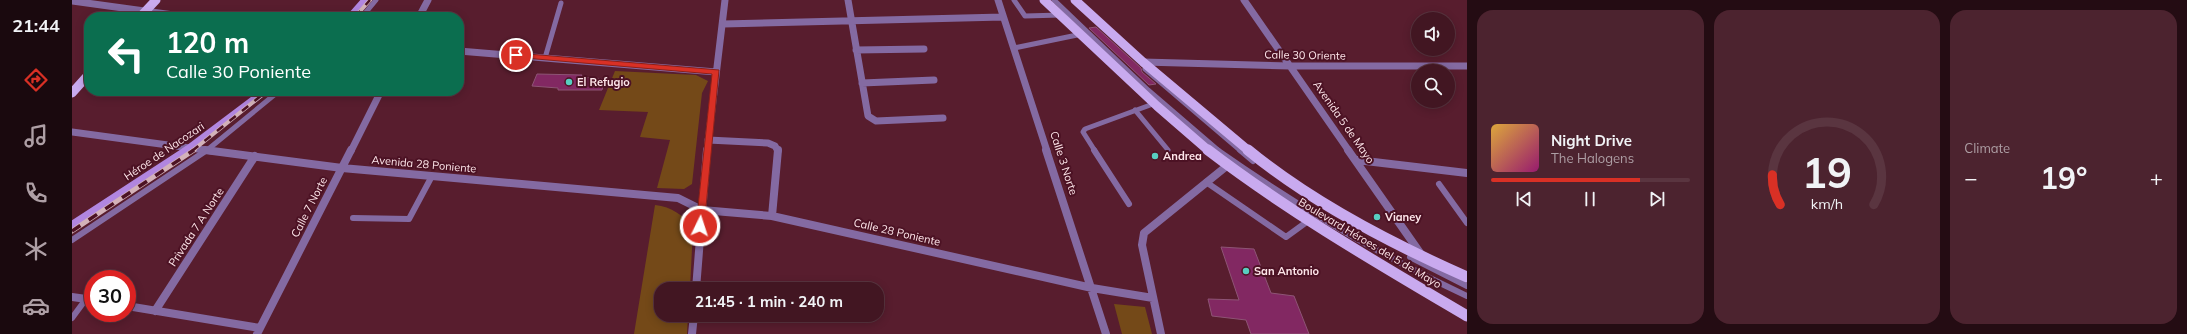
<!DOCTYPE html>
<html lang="en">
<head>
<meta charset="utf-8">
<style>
  :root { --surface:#421622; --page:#4c232f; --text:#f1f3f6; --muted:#ae9fa5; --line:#5a3540; --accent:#d93025 }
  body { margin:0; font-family:Mulish,sans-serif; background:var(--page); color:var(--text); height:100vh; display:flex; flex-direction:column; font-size:15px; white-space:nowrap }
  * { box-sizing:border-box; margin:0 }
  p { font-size:13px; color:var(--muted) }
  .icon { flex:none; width:22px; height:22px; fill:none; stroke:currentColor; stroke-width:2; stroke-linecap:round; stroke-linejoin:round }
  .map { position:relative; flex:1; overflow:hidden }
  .panel { display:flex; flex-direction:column; gap:10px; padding:10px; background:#240c13; width:720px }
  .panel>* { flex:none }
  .hud { position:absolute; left:12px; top:12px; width:380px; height:84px; border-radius:16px; box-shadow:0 2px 10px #0003,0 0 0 1px var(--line); background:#0b6e4f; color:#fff; overflow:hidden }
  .buttons { position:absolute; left:1339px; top:12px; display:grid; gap:8px }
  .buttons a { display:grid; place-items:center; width:44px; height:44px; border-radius:50%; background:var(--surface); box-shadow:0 2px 10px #0003,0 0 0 1px var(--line); font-size:20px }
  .speed { position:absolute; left:12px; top:270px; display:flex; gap:8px; font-size:20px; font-weight:700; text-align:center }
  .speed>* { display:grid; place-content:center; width:52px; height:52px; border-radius:50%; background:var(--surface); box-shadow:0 2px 10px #0003,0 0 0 1px var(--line); line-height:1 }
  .speed .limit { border:6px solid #d22; background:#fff; color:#111 }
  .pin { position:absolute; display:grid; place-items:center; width:34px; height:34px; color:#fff; margin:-17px; border:2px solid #fff; border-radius:50%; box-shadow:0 1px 4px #0007 }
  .me { position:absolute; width:44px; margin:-22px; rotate:4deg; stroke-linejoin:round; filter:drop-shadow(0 0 3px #0008) }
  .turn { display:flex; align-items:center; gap:14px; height:84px; padding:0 16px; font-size:18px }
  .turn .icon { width:52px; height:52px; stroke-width:2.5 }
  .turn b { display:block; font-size:28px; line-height:34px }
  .big { font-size:30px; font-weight:700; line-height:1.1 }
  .panel .tile { flex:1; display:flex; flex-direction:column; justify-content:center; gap:6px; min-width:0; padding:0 14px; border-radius:16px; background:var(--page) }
  .panel .dial { align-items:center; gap:0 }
  .dial svg { height:104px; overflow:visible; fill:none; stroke:var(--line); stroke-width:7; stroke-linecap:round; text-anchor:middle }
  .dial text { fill:var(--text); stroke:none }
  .song { display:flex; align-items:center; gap:12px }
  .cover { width:48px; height:48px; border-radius:6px; background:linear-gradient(135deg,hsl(40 70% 55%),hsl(320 70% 35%)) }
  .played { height:4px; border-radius:2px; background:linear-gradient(90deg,var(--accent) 75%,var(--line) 75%) }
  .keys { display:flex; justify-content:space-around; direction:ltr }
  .heat { display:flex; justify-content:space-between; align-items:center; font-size:22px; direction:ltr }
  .panel .tiles { flex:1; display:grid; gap:10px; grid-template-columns:repeat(3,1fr) }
  .trip { position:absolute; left:582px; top:282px; width:230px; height:40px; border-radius:16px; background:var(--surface); box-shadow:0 2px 10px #0003,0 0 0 1px var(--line); font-weight:700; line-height:40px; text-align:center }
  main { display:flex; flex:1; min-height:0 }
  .menu { display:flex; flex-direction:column; width:72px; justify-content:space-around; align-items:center; background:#1a090e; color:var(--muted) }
  .menu .icon { width:28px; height:28px }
  .menu .selected { color:var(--accent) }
  .menu b { font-size:18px; color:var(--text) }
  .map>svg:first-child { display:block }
  .green { fill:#744918 }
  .building { fill:#822862; stroke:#8e5475 }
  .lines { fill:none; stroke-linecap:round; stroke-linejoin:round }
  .lane-far1 { stroke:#846aa2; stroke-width:5 }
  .lane { stroke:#846aa2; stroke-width:6 }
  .street-far1 { stroke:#846aa2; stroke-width:7 }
  .street { stroke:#846aa2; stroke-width:8 }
  .secondary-far1 { stroke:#b186e0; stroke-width:7 }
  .secondary { stroke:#b186e0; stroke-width:8 }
  .primary-far1 { stroke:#c9aaef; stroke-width:9 }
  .primary { stroke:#c9aaef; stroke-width:11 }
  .rail-far1-casing { stroke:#d3b2b9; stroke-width:4 }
  .rail-casing { stroke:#d3b2b9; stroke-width:5 }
  .rail-far1 { stroke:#4c1224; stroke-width:2.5; stroke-dasharray:8; stroke-linecap:butt }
  .rail { stroke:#4c1224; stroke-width:3.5; stroke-dasharray:10; stroke-linecap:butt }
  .route { fill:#d93025; stroke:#8d1f18 }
  .poi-dot { fill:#58cec1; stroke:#4c1224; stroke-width:1.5 }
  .labels { text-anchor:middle; stroke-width:4; stroke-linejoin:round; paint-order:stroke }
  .street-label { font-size:11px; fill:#fee6ea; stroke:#4c1224 }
  .poi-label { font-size:11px; font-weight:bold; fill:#fee6ea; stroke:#4c1224; text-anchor:start }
</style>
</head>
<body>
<main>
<nav class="menu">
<b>21:44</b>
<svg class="icon selected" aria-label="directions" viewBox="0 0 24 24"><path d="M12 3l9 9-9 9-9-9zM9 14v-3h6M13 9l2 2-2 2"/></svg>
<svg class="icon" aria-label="music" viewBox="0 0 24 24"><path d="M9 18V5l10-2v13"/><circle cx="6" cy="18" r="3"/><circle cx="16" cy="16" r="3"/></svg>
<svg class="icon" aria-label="phone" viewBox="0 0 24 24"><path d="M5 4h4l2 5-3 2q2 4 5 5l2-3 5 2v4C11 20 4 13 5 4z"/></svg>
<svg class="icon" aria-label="climate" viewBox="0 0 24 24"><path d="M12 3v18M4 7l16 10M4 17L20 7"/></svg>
<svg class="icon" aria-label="car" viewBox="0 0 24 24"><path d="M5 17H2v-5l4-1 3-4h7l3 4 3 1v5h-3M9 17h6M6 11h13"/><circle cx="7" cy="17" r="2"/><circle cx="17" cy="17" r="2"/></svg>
</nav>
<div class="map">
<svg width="1395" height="334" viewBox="0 0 1395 334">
  <rect width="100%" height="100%" fill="#581d2e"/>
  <path class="green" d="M 543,71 L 624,75 L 636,81 L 630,93 L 620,184 L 612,189 L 585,188 L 598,140 L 568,137 L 576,112 L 527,110 Z
    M 583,205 C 600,207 611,215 621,228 L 618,289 L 589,289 L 589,315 L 616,315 L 615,334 L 562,334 Z
    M 1042,304 L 1073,307 L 1080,334 L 1050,334 Z"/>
  <path class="building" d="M 1024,27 L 1069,68 L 1070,72 L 1084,84 L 1077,85 L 1017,28 Z
    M 465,74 L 510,75 L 509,77 L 533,79 L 530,90 L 486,90 L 486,88 L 460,86 Z
    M 1149,247 L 1182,249 L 1199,293 L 1222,296 L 1237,334 L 1179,334 L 1174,320 L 1140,316 L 1136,299 L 1167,300 Z"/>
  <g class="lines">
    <path class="lane-far1" d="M 942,0 L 953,16 L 989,15
      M 982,0 L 1076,90 L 1147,151
      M 290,17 L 304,0
      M 942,48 L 1010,34
      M 473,58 L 489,3
      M 1073,69 L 1169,151
      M 1063,110 L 1096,150
      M 134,151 L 207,91
      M 1023,151 L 1011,132 L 1013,129 L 1081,104"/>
    <path class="lane" d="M 1022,150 L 1057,204
      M 1145,150 C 1225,206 1307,255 1395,296
      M 1168,150 L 1181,161
      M 1134,182 L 1214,237 L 1236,221
      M 1367,184 L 1395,223
      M 281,218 L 337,219 L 360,176
      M 0,240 L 135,150
      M 1338,257 L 1395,286
      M 0,318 L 14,299"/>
    <path class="street-far1" d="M 776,0 L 796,116 L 804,121 L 871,118
      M 926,0 L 975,151
      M 1172,0 L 1277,151
      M 0,1 L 116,17
      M 347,17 L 356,0
      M 651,24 L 931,17
      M 784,50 L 852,49
      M 387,51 L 644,72
      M 1071,62 L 1218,66 L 1395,66
      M 790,83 L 862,80
      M 0,132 L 140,151
      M 636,140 L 696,143 L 703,146 L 706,151
      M 279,151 L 309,91
      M 635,151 L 653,0"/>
    <path class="street" d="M 133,150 L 270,168 L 606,198 L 630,210 L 700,216 L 1020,288 L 1081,298
      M 974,150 L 1034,334
      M 1276,150 L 1351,257
      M 1285,160 L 1395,173
      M 700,216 L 706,150
      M 624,289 L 635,150
      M 0,297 L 21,300
      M 55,306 L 188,328
      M 83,311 L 183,156
      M 185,334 L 279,150
      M 620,334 L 622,315
      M 1089,334 L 1070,245 L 1072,233 L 1156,165"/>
    <path class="secondary-far1" d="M 278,17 L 293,0
      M 113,151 L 193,91"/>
    <path class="secondary" d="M 0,225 L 115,150"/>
    <path class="primary-far1" d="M 972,0 L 1085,106 L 1137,151
      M 1003,0 L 1071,62 L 1177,151
      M 68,17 L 84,0
      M 0,93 L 17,74"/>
    <path class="primary" d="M 1136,150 C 1217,212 1307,264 1395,316
      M 1176,150 C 1239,202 1320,244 1395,277"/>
    <g class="rail-far1-casing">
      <path id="rail-far1" d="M 283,17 L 298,0
        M 120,151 L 195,91"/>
    </g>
    <g class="rail-casing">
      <path id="rail" d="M 0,231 L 122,150"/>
    </g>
    <use href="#rail-far1" class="rail-far1"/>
    <use href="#rail" class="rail"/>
  </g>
  <path class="route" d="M 444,53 L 647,70 L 632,228 L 628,229 L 624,226 L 640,74 L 441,57 L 440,55 Z"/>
  <g class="poi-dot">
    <circle cx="497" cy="82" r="4"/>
    <circle cx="1083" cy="156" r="4"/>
    <circle cx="1305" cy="217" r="4"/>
    <circle cx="1174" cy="271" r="4"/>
  </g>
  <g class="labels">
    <g class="street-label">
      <text transform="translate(1233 55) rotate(1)" y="4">Calle 30 Oriente</text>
      <text transform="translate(1272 122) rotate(55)" y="4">Avenida 5 de Mayo</text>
      <text transform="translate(92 151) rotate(-34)" y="4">Héroe de Nacozari</text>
      <text transform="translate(992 163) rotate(72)" y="4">Calle 3 Norte</text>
      <text transform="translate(352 164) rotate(5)" y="4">Avenida 28 Poniente</text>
      <text transform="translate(237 207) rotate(-63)" y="4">Calle 7 Norte</text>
      <text transform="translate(124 227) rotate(-57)" y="4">Privada 7 A Norte</text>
      <text transform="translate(825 232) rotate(13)" y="4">Calle 28 Poniente</text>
      <text transform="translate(1298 243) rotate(31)" y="4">Boulevard Héroes del 5 de Mayo</text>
    </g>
    <g class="poi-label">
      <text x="505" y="86">El Refugio</text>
      <text x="1091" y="160">Andrea</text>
      <text x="1313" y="221">Vianey</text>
      <text x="1182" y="275">San Antonio</text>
    </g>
  </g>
</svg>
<div class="buttons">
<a><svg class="icon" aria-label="sound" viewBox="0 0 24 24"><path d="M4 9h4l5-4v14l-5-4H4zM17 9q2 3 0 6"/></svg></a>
<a><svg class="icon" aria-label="search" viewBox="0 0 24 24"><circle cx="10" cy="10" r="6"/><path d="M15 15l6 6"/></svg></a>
</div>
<div class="speed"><div class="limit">30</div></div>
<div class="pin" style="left:444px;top:55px;background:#d93025"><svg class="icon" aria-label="arrive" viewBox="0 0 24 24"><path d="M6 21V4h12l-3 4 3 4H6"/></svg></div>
<svg class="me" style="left:628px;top:226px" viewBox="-20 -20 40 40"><circle r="17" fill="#d93025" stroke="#fff" stroke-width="3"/><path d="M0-11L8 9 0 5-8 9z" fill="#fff"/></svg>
<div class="trip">21:45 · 1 min · 240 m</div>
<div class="hud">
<div class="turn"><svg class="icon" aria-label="left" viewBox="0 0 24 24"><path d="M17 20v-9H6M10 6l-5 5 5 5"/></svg><div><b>120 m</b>Calle 30 Poniente</div></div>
</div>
</div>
<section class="panel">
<div class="tiles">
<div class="tile">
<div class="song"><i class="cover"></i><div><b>Night Drive</b><p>The Halogens</p></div></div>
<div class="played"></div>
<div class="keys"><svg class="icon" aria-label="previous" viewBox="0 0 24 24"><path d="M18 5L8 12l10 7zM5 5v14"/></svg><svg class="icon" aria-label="pause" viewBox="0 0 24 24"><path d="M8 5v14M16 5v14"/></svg><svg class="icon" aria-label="next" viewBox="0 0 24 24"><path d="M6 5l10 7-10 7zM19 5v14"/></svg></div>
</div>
<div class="tile dial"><svg viewBox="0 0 100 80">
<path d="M14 69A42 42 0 1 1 86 69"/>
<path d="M14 69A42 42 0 0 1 8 46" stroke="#d93025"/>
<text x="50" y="56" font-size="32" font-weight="700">19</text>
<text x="50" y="72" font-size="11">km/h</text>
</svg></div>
<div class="tile"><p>Climate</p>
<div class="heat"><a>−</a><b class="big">19°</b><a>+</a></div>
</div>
</div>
</section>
</main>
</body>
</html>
